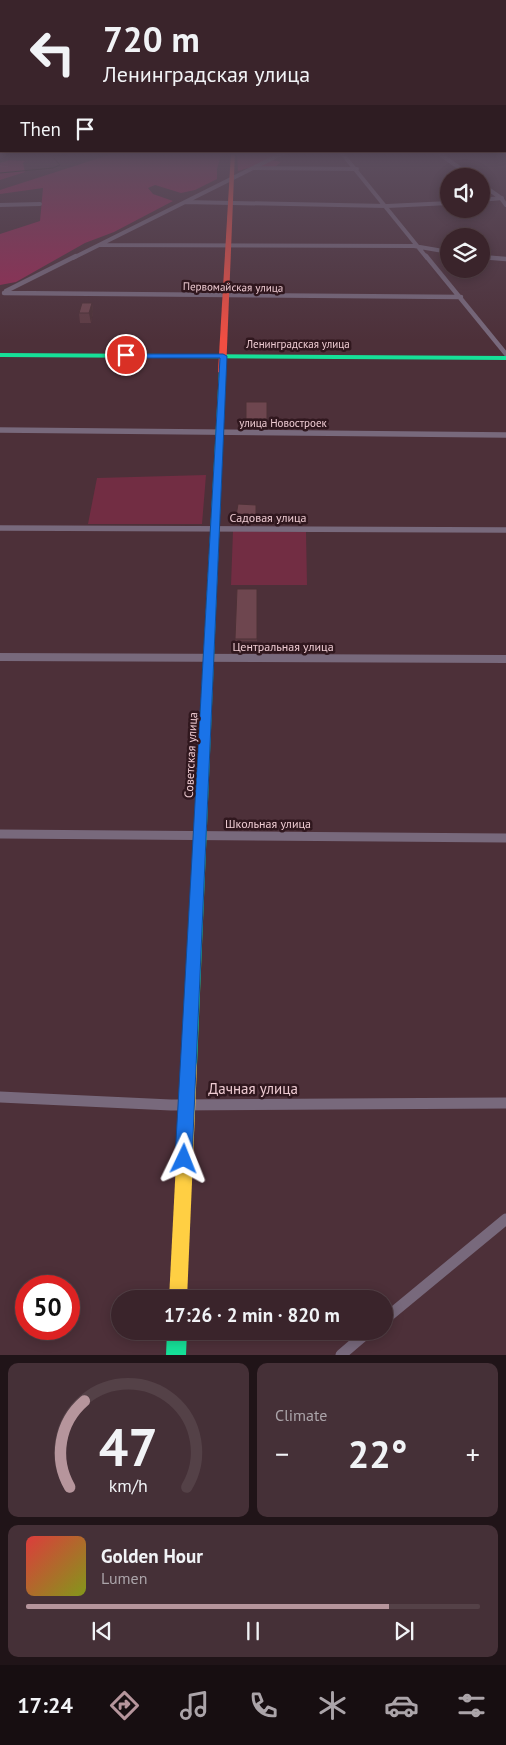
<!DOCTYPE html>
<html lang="en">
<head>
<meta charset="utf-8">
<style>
  :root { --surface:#3a242b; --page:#453037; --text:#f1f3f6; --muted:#aba4a9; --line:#544147; --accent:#b6959c }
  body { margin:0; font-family:"PT Sans",sans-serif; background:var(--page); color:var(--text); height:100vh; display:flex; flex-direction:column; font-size:19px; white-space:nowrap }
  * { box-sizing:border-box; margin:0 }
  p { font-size:16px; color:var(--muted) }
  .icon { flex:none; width:28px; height:28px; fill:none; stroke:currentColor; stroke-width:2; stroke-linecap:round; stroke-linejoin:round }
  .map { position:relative; height:1355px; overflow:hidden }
  .side { display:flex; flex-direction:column; gap:8px; padding:8px; background:#201418; flex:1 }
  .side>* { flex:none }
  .hud { position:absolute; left:0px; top:0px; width:506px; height:152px; box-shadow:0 2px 12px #0003,0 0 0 1px var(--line); background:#3a242b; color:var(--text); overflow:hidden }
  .tools { position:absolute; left:440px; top:168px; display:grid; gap:10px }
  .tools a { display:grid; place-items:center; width:50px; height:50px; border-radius:50%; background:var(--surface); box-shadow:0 2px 12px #0003,0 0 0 1px var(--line); font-size:25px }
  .speed { position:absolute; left:15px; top:1275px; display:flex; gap:10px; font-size:25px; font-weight:700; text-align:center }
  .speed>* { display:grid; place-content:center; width:65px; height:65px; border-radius:50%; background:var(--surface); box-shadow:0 2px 12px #0003,0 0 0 1px var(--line); line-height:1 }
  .speed .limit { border:8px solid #d22; background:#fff; color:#111 }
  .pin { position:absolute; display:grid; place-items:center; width:42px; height:42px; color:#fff; margin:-21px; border:2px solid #fff; border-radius:50%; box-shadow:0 1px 5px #0007 }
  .me { position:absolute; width:55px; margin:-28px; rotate:2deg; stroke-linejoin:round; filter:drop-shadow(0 0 4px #0008) }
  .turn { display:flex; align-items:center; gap:18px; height:105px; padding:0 20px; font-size:22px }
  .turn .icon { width:65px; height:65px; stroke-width:2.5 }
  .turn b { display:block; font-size:35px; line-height:42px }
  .then { display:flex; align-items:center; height:48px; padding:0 20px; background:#0003; gap:10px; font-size:19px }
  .big { font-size:38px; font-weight:700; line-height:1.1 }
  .side .widget { flex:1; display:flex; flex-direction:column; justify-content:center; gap:8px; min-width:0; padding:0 18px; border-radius:10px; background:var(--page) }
  .side .dial { align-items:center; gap:0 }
  .dial svg { height:130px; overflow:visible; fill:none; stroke:var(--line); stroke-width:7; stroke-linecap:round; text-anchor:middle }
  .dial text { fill:var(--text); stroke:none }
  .song { display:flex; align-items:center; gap:15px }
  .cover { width:60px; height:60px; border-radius:8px; background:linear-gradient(135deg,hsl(0 70% 55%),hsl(70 70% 35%)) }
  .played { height:5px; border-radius:2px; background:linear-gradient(90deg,var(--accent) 80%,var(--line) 80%) }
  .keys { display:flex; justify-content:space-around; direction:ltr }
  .heat { display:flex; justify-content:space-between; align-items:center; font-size:28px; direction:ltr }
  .side .tiles { flex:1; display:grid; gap:8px; grid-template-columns:1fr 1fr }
  .widget:last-child { grid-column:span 2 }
  .trip { position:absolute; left:111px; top:1290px; width:282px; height:50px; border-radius:25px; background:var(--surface); box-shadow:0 2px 12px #0003,0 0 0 1px var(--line); font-weight:700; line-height:50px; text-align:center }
  .dock { display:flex; height:80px; justify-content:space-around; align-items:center; background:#170e11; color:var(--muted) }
  .dock .icon { width:35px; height:35px }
  .dock .on { color:var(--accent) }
  .dock b { font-size:22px; color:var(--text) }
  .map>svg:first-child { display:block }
  .green { fill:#722d43 }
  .forest { fill:#9a2953 }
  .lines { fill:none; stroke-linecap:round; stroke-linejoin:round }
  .stream { stroke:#1e2111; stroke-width:1 }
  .street-far5 { stroke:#78697c; stroke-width:4 }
  .street-far4 { stroke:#78697c; stroke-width:4.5 }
  .street-far3 { stroke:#78697c; stroke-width:5.5 }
  .street-far2 { stroke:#78697c; stroke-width:8 }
  .street-far1 { stroke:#78697c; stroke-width:9 }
  .street { stroke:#78697c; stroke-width:11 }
  .fast { fill:#16e098; fill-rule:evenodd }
  .slow { fill:#ffcf43; fill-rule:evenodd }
  .jam { fill:#f24e42; fill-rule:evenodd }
  .wall { fill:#5f3c44 }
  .shaded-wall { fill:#4d3137 }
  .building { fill:#6e464f; stroke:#4d3137 }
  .route { fill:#1a73e8; stroke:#114b97 }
  .labels { text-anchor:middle; stroke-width:5; stroke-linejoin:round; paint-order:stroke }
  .far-street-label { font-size:11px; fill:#eecbd2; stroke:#30171e }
  .street-label { font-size:12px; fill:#eecbd2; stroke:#30171e }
  .near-street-label { font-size:15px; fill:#eecbd2; stroke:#30171e }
</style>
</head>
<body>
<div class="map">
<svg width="506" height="1355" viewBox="0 0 506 1355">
  <rect width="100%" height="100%" fill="#4d3039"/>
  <path class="green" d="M 206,475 L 202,524 L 88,524 L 97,478 Z
    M 233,531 L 306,532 L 307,585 L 231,585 Z"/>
  <path class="forest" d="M 118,152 L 222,152 L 217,169 L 217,179 L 195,190 L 181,193 L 155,185 L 148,188 L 153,194 L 173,201 L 114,232 L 85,243 L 16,282 L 0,285 L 0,234 L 40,221 L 43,188 L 0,194 L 0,190 Z
    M 237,152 L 286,154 L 273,157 L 271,160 L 281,162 L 275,167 L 248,168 L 238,171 Z
    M 9,160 L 25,161 L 23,163 L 25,172 L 0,180 L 0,163 Z"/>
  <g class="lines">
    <path class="stream" d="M 68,152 L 75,152
      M 0,160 L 12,152
      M 0,173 L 53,168 L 60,165 L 52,156 L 66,155 L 57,152"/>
    <path class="street-far5" d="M 341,152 L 427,258
      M 437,152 L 471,176
      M 254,168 L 357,169
      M 481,184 L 501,198 L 506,205
      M 481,200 L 502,198
      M 185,202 L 387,206 L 449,203
      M 0,205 L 40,204
      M 100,245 L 414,246 L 449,252
      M 481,257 L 488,258
      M 73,258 L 285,152"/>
    <path class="street-far4" d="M 426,256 L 506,354
      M 481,257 L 506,259
      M 6,291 L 76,256
      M 4,293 L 461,297"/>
    <path class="street-far3" d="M 0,430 L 506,435
      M 0,528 L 506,530"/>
    <path class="street-far2" d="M 0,657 L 506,659"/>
    <path class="street-far1" d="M 0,834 L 506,838"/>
    <path class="street" d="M 0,1097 L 171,1105 L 506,1103
      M 385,1319 L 506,1219
      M 341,1355 L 369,1331"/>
    <path class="fast" d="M 0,353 L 506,356 L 506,360 L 0,357 Z
      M 219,370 L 226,372 L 197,1065 L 195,1071 L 189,1073 L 183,1071 L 181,1065 Z
      M 167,1331 L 187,1331 L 186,1355 L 166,1355 Z"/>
    <path class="slow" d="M 189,1057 L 195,1059 L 197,1065 L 187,1299 L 169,1299 L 181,1065 L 183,1059 Z"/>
    <path class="jam" d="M 231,152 L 235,152 L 226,372 L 222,374 L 218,372 Z"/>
  </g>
  <path class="wall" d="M 92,303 L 93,312 L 91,323 L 80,323 L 79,313 Z
    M 246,402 L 267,402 L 267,421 L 246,421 Z
    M 256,505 L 256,519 L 236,518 L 236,516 Z
    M 237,589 L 257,589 L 257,641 L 235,641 Z"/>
  <path class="shaded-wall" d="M 92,303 L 93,312 L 91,323 L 89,313 Z"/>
  <path class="building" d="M 82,303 L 92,303 L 89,313 L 79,313 Z
    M 246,402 L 267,402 L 267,419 L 246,419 Z
    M 238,504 L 256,505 L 256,516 L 236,516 Z
    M 237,589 L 257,589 L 257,639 L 235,639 Z"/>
  <linearGradient id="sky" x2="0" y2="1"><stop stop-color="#2a1a1f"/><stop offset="0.45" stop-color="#5c4e5f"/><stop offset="1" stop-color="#5c4e5f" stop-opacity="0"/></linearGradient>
  <rect width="506" height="341" fill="url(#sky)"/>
  <path class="route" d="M 123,354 L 223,354 L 227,356 L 192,1159 L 190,1165 L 184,1168 L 178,1165 L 175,1159 L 220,358 L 126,358 L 123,357 Z"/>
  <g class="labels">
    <g class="far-street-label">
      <text transform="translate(233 287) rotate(1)" y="4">Первомайская улица</text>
      <text x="298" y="348">Ленинградская улица</text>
      <text x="283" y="427">улица Новостроек</text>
    </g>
    <g class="street-label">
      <text x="268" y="522">Садовая улица</text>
      <text x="283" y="651">Центральная улица</text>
      <text transform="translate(191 755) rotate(-87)" y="4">Советская улица</text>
      <text x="268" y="828">Школьная улица</text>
    </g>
    <g class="near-street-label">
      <text x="253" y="1094">Дачная улица</text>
    </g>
  </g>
</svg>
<div class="tools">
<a><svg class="icon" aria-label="sound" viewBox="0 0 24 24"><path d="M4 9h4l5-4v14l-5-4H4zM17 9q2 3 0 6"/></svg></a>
<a><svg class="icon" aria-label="layers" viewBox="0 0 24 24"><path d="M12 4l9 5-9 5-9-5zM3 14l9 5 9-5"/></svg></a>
</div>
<div class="speed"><div class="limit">50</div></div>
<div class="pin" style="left:126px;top:355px;background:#d93025"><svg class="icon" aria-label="arrive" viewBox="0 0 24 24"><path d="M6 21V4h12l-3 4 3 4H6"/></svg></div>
<svg class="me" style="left:184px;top:1159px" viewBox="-20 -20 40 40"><path d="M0-17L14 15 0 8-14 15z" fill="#1a73e8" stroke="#fff" stroke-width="4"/></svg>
<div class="trip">17:26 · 2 min · 820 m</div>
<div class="hud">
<div class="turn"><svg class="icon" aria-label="left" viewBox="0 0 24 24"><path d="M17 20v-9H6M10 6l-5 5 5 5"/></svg><div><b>720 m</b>Ленинградская улица</div></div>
<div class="then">Then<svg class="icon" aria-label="arrive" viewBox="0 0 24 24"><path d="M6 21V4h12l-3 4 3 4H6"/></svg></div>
</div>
</div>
<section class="side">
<div class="tiles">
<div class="widget dial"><svg viewBox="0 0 100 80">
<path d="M14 69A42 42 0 1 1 86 69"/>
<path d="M14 69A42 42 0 0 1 23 16" stroke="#b6959c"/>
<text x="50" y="56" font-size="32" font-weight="700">47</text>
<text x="50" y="72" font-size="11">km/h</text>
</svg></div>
<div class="widget"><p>Climate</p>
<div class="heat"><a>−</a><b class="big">22°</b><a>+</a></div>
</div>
<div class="widget">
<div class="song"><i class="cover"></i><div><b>Golden Hour</b><p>Lumen</p></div></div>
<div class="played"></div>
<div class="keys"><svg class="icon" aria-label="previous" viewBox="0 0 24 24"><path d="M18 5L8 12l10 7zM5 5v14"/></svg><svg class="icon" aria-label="pause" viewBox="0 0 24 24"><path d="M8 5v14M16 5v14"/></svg><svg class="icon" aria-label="next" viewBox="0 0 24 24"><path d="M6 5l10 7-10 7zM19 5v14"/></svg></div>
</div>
</div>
</section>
<nav class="dock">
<b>17:24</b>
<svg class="icon on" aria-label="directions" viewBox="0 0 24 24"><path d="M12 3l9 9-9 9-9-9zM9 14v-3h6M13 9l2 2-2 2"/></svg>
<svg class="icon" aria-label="music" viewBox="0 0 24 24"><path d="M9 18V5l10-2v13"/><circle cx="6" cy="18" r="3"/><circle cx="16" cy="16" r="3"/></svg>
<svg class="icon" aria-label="phone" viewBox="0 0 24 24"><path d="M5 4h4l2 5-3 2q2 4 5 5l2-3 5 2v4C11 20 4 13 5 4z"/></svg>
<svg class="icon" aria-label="climate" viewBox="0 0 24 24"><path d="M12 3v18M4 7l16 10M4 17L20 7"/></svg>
<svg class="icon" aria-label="car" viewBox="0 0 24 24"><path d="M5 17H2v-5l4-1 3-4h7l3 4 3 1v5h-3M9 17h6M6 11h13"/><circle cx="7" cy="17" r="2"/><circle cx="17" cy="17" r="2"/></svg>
<svg class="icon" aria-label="filters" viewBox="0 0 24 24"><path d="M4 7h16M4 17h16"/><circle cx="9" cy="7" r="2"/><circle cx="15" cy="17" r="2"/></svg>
</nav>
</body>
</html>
